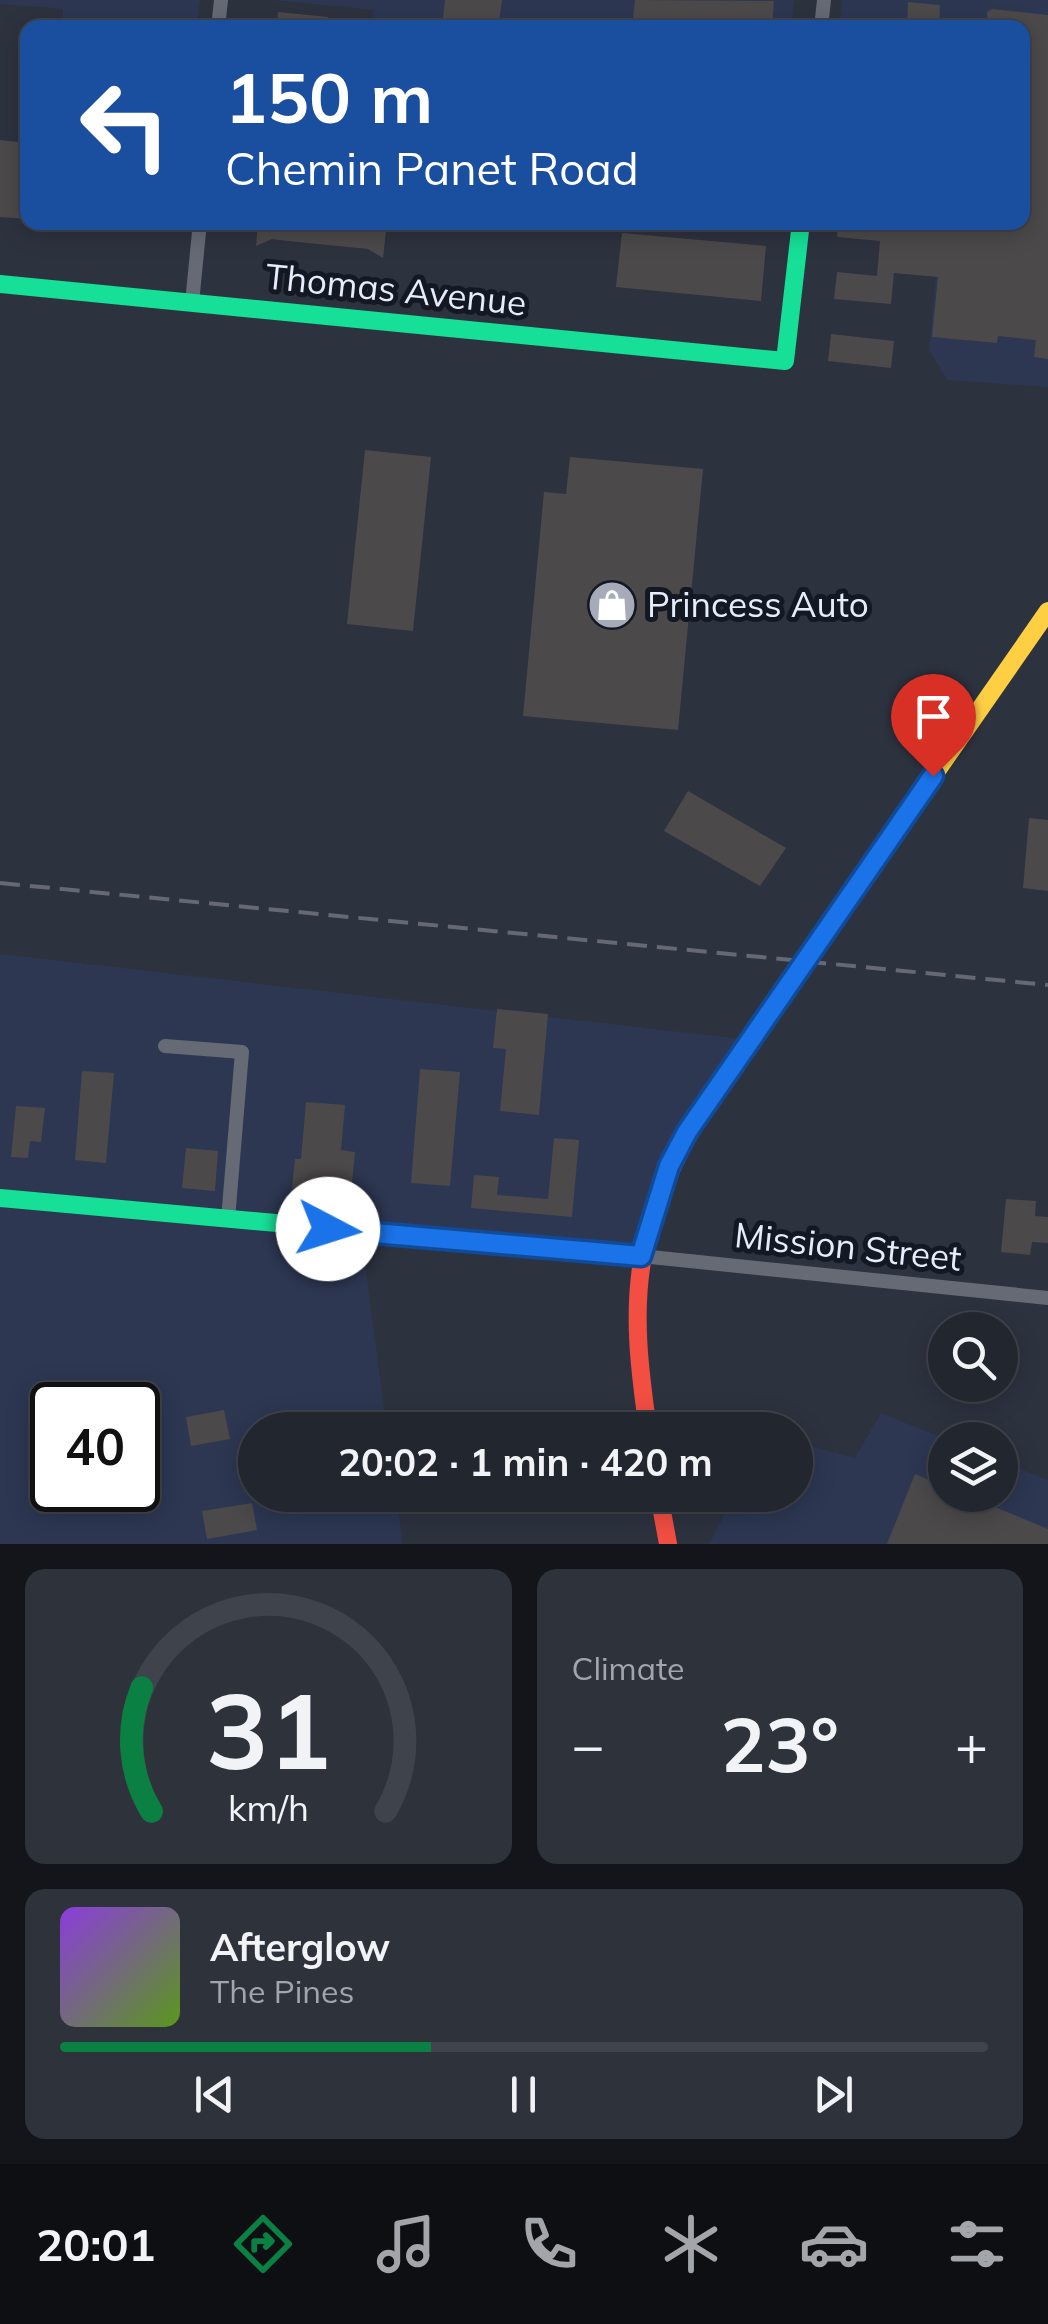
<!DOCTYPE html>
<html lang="en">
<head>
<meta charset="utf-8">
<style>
  :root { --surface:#22262f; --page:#2e323b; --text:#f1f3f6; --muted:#a2a5aa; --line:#3f434b; --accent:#0b8043 }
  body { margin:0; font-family:Mulish,sans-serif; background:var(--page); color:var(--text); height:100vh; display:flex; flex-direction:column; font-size:38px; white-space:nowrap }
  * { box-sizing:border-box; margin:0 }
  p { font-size:32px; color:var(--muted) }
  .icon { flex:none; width:55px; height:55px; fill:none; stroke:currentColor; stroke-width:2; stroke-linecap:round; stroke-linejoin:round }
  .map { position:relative; height:1544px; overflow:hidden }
  .details { display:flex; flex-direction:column; gap:25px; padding:25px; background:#13151a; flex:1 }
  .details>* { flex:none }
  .guide { position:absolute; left:20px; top:20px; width:1010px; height:210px; border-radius:20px; box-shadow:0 5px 25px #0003,0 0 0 2px var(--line); background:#1a4fa0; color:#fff; overflow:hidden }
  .fabs { position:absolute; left:928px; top:1312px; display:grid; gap:20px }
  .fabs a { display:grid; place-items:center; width:90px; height:90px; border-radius:50%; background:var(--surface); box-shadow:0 5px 25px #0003,0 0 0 2px var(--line); font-size:50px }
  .speed { position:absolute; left:30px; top:1382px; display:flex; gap:20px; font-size:50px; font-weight:700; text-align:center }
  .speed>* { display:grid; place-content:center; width:130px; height:130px; border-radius:50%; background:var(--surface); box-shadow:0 5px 25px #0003,0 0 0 2px var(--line); line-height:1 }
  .speed .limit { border:5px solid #111; border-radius:15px; background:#fff; color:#111 }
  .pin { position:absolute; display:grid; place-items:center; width:85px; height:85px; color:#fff; margin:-102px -42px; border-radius:50% 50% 50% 0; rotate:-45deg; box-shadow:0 0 10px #0007 }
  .pin .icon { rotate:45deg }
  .me { position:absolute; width:110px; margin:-55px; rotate:95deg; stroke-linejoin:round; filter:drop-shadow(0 0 8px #0008) }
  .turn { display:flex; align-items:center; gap:35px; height:210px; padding:0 40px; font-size:45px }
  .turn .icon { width:130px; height:130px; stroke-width:2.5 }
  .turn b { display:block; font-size:70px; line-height:85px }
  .big { font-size:75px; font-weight:700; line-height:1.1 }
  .details .widget { flex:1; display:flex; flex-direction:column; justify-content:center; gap:15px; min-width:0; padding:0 35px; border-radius:20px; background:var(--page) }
  .details .dial { align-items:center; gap:0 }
  .dial svg { height:260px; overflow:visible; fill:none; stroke:var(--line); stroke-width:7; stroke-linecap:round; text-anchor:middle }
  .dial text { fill:var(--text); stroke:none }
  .song { display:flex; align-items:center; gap:30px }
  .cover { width:120px; height:120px; border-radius:15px; background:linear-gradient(135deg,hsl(270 70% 55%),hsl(90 70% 35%)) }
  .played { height:10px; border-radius:5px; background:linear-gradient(90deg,var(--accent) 40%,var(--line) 40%) }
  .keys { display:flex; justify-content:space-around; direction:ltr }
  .heat { display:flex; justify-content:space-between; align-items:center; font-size:55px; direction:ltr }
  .details .tiles { flex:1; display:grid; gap:25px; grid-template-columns:1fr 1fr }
  .widget:last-child { grid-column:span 2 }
  .trip { position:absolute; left:238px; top:1412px; width:575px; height:100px; border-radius:50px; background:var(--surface); box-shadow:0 5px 25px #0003,0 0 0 2px var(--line); font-weight:700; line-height:100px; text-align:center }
  .tab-bar { display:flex; height:160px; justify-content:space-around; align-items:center; background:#0e0f13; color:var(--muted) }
  .tab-bar .icon { width:70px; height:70px }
  .tab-bar .on { color:var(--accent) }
  .tab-bar b { font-size:45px; color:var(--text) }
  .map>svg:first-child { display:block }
  .built { fill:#2d3752; fill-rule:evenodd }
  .building { fill:#4c494b }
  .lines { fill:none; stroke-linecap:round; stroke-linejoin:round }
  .street { stroke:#666a75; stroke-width:14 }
  .fast { stroke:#16e098; stroke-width:18 }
  .slow { stroke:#ffcf43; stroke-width:18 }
  .jam { stroke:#f24e42; stroke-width:18 }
  .rail { stroke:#666975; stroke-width:4; stroke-dasharray:20 10; stroke-linecap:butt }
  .route-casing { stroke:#114b97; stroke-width:25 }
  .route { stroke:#1a73e8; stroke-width:18 }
  .labels { text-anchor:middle; stroke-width:10; stroke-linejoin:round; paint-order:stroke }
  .street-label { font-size:35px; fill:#e5ecfb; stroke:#131822 }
  .poi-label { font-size:35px; fill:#e5ecfb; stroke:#131822; text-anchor:start }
</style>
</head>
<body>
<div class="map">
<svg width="1048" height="1544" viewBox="0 0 1048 1544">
  <rect width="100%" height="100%" fill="#2d323f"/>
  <path class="built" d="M 0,0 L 200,0 L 197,28 L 62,27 L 63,9 L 0,4 Z
    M 273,0 L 794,0 L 791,28 L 372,27 L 373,10 Z
    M 842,0 L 1048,0 L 1048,387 L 947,380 L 929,350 L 941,223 L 1022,222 L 1022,28 L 839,28 Z
    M 0,954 L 750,1040 L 708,1101 L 641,1256 L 361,1233 L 387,1430 L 255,1430 L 255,1495 L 396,1495 L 403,1544 L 0,1544 ZM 52,1405 L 138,1405 L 138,1490 L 52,1490 Z
    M 881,1413 L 948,1440 L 945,1440 L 945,1495 L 1000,1495 L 1000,1461 L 1048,1480 L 1048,1544 L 709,1544 L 735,1495 L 795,1495 L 795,1442 L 855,1458 Z"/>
  <path class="building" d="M 445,0 L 502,0 L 498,28 L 442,28 Z
    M 635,0 L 774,1 L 772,28 L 632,28 Z
    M 908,2 L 940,5 L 939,28 L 907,28 Z
    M 992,9 L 1048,15 L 1048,359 L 1034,357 L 1036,340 L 998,336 L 997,343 L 932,337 L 938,277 L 894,273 L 891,304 L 834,299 L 837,272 L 877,276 L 880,241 L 837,237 L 838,222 L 1022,222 L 1022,28 L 988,28 L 987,12 Z
    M 278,12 L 328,17 L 326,28 L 277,28 Z
    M 0,140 L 28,143 L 28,219 L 0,217 Z
    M 258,222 L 387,222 L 383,258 L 368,249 L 288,241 L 272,239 L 256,246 Z
    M 622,233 L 766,246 L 761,301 L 616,287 Z
    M 831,334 L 894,341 L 891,368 L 828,361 Z
    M 365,450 L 431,457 L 413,631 L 347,624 Z
    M 570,457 L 703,469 L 678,730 L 523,716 L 544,492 L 566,494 Z
    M 688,791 L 786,848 L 760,886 L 664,831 Z
    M 1029,818 L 1048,820 L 1048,891 L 1023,888 Z
    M 497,1009 L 548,1014 L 539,1115 L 500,1111 L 506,1049 L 493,1048 Z
    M 420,1069 L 460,1072 L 450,1186 L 411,1183 Z
    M 82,1071 L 114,1073 L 106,1163 L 75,1160 Z
    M 306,1102 L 345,1105 L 341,1150 L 355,1152 L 351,1193 L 292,1188 L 295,1159 L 301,1159 Z
    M 16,1106 L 45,1108 L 41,1142 L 30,1141 L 28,1158 L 11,1157 Z
    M 554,1138 L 579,1140 L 572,1217 L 471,1208 L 474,1175 L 499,1177 L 497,1195 L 548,1199 Z
    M 186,1148 L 218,1151 L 215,1191 L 182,1188 Z
    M 1006,1199 L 1036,1201 L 1035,1216 L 1048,1217 L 1048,1243 L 1032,1242 L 1030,1255 L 1001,1252 Z
    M 224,1410 L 230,1439 L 191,1446 L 186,1417 Z
    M 915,1474 L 945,1487 L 945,1495 L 966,1495 L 1048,1529 L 1048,1544 L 887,1544 Z
    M 252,1503 L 257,1530 L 207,1539 L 202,1511 Z"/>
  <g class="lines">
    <path class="street" d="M 218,28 L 221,0
      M 821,28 L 824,0
      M 192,303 L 200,222
      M 165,1046 L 242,1052 L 228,1219
      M 641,1256 L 1048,1298"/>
    <path class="fast" d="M 0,284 L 785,361 L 801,222
      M 0,1198 L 431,1237"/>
    <path class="slow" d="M 902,821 L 1048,611"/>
    <path class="jam" d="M 431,1237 L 641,1256
      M 648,1430 C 640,1373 632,1314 643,1256 C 661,1161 718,1086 772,1009 C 815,946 859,884 902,821
      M 659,1495 L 668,1544"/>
    <path class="rail" d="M 0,883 L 1048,985"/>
  </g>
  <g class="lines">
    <g class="route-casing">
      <path id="route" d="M 328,1229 L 641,1256 L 669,1166 L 687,1132 L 933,776"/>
    </g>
    <use href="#route" class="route"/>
  </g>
  <defs>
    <g id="shop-disc" transform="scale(2.5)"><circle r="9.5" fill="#a5abb9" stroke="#131822"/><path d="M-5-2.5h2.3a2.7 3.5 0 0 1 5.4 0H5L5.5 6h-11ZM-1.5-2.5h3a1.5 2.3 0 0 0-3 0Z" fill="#fff"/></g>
  </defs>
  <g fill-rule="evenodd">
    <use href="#shop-disc" x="612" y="605"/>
  </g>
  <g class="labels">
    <g class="street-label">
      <text transform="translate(396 290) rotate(6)" y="12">Thomas Avenue</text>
      <text transform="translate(848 1247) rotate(6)" y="12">Mission Street</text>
    </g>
    <g class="poi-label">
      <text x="647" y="617">Princess Auto</text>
    </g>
  </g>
</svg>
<div class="fabs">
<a><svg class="icon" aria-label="search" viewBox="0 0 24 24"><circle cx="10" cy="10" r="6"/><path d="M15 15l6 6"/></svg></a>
<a><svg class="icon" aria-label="layers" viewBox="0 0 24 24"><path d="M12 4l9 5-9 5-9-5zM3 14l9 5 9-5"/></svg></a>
</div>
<div class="speed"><div class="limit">40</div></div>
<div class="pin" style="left:933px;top:776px;background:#d93025"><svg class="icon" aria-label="arrive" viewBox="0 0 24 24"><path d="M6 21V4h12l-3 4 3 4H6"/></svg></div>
<svg class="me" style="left:328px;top:1229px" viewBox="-20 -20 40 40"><circle r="19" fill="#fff"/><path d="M0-13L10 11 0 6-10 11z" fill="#1a73e8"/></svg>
<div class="trip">20:02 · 1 min · 420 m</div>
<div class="guide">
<div class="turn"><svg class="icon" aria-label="left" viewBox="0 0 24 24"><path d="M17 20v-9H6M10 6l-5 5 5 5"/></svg><div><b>150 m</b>Chemin Panet Road</div></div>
</div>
</div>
<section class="details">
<div class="tiles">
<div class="widget dial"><svg viewBox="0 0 100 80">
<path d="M14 69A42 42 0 1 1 86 69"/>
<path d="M14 69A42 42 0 0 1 11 31" stroke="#0b8043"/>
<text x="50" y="56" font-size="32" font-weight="700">31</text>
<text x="50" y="72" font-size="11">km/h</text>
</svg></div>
<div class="widget"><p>Climate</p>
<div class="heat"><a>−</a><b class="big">23°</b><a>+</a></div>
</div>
<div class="widget">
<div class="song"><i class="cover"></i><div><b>Afterglow</b><p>The Pines</p></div></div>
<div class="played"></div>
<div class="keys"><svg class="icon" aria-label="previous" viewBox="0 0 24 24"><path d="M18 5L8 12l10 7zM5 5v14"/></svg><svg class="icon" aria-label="pause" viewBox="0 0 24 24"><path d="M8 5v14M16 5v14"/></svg><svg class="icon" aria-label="next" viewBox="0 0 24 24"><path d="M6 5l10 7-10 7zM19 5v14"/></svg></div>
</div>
</div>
</section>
<nav class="tab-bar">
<b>20:01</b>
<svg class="icon on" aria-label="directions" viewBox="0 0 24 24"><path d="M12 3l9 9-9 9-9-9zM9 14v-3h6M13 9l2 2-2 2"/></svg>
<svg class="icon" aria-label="music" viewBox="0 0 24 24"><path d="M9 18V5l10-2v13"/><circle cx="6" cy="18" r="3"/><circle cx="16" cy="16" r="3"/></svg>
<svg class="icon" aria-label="phone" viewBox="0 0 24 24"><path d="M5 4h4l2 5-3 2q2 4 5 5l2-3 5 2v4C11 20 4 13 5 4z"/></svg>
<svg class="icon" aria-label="climate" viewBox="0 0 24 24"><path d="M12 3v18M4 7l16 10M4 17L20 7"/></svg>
<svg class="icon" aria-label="car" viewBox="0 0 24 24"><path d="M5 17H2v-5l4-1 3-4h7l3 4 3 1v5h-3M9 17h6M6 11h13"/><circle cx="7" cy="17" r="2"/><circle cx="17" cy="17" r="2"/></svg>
<svg class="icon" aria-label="filters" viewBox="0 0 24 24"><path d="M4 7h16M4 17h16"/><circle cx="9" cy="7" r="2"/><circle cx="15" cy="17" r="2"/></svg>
</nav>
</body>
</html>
